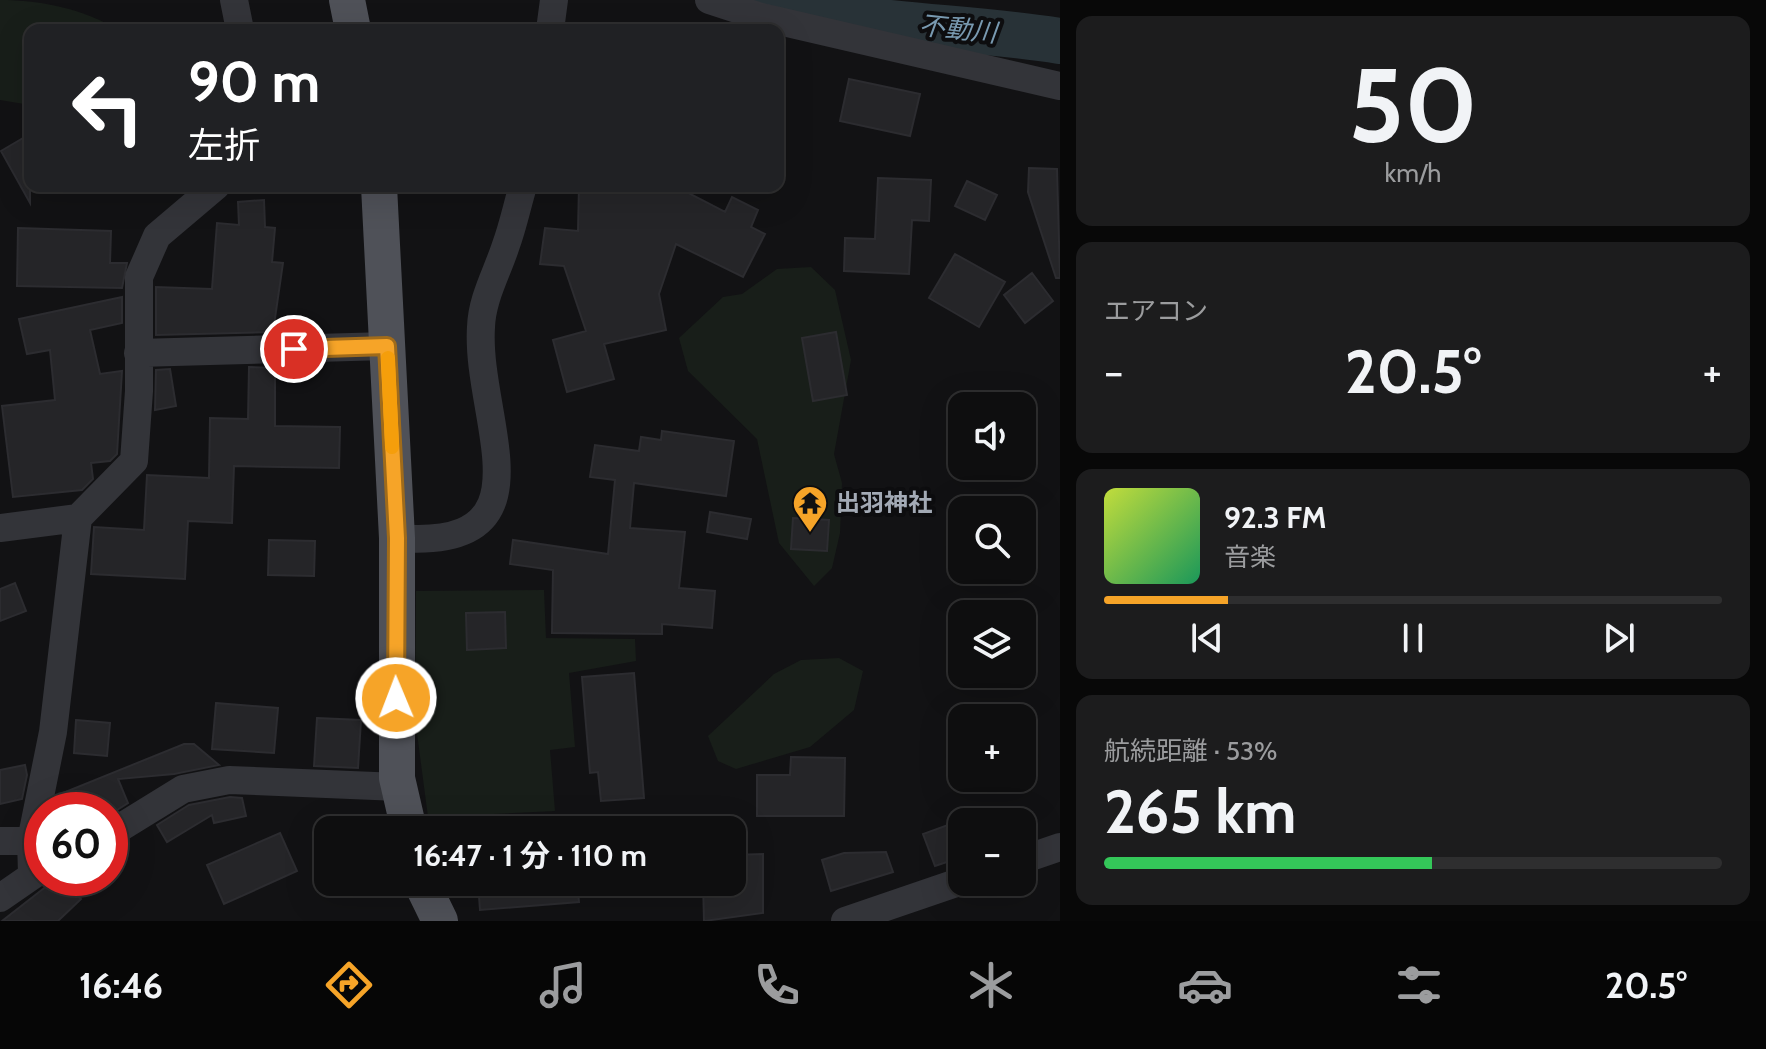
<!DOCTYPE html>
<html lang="ja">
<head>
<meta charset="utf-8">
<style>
  :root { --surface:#0e0e0f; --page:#1c1c1d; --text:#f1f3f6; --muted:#9b9c9e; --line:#2e2e2f; --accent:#f6a428 }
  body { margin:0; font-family:Cabin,"Noto Sans JP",sans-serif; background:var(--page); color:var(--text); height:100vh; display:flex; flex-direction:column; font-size:30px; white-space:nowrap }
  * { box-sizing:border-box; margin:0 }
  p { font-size:26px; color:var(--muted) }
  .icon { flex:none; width:44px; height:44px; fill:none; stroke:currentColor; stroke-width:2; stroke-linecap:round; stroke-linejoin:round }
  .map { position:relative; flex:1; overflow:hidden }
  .panel { display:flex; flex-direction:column; gap:16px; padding:16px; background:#080808; width:706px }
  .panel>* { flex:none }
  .top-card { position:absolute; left:24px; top:24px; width:760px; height:168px; border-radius:16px; box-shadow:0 8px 32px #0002,0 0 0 2px var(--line); background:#202124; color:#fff; overflow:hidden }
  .fabs { position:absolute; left:948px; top:392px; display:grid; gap:16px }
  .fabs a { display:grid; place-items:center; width:88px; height:88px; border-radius:16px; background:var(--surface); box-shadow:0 8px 32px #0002,0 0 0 2px var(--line); font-size:40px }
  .speed { position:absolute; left:24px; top:792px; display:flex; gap:16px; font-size:40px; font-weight:700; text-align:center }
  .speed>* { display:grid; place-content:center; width:104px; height:104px; border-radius:50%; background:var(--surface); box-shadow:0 8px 32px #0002,0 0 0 2px var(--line); line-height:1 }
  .speed .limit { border:12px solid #d22; background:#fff; color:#111 }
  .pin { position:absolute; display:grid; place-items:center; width:68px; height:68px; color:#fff; margin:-34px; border:4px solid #fff; border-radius:50%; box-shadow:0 2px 8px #0007 }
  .me { position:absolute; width:88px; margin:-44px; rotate:359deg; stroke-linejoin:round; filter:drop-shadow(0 0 6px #0008) }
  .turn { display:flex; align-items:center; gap:28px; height:168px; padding:0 32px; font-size:36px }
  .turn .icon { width:104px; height:104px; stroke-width:2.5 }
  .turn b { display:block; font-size:56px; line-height:68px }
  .big { font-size:60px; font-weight:700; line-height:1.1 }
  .panel .widget { flex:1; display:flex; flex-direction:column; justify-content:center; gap:12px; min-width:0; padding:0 28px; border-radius:16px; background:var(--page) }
  .panel .dial { align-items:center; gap:0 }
  .dial b { font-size:104px; line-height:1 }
  .song { display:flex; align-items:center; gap:24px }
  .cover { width:96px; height:96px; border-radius:12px; background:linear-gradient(135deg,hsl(70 70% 55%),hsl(150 70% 35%)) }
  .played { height:8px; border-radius:4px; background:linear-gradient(90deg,var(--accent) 20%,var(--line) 20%) }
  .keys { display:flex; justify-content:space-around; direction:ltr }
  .heat { display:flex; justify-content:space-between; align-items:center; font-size:44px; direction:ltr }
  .charge { height:12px; border-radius:6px; background:linear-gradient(90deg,#34c759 53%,var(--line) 0) }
  .trip { position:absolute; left:314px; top:816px; width:432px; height:80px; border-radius:16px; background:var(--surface); box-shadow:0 8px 32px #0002,0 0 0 2px var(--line); font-weight:700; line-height:80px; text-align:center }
  .menu { display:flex; height:128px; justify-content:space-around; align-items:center; background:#060606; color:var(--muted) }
  .menu .icon { width:56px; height:56px }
  .menu .current { color:var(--accent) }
  .menu b { font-size:36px; color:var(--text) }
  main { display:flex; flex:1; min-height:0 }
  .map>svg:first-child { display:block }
  .green { fill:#181e19 }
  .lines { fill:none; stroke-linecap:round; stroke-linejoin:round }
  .river { stroke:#283237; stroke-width:46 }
  .building { fill:#252528; stroke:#2c2c30; stroke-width:2 }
  .minor { stroke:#333439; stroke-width:28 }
  .major { stroke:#4f5158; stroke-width:36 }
  .route-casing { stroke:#a06b1a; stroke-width:20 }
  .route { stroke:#f6a428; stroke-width:14 }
  .slow { stroke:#f59e0b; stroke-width:14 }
  .labels { text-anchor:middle; stroke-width:8; stroke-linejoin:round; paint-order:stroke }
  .poi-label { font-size:24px; font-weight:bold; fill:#a3aab5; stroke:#0d0d0f; text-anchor:start }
  .water-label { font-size:26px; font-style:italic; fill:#799ab1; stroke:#0d0d0f }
</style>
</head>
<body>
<main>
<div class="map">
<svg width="1060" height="921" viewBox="0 0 1060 921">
  <rect width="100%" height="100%" fill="#121214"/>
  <path class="green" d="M 0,0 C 42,0 83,9 119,30 L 30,30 L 30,105 L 0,100 Z
    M 811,267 L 835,290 L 851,360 L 834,454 L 842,483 L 840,533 L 832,568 L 814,586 L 779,543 L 757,439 L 688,371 L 679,338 L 723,297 L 742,294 L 777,269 Z
    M 544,590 L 546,638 L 635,639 L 636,661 L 569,673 L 575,747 L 550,750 L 555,811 L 428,817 L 415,718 L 416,591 Z
    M 839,658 L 863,671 L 854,710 L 810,747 L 736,769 L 718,761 L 708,736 L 774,674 L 801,660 Z"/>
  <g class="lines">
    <path class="river" d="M 762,0 C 857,28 962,25 1060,41"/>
  </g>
  <path class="building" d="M 849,79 L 920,94 L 910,136 L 840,121 Z
    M 30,134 L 30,203 L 1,151 Z
    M 1029,168 L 1057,169 L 1060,278 L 1056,278 L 1028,192 Z
    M 878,178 L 931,180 L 929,221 L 912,220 L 909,274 L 844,271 L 845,238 L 875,239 Z
    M 967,181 L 997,195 L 985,220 L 955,206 Z
    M 579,186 L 675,186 L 725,212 L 732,197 L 758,210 L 751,227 L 765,234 L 743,277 L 676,244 L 659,294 L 666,330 L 604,344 L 614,379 L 567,392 L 553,340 L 586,331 L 564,266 L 540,264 L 545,228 L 578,231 Z
    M 264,200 L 265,227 L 275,228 L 272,262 L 283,263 L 273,332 L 156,335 L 156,287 L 212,289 L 217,223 L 239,225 L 238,202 Z
    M 18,228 L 111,231 L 110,263 L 127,263 L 122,288 L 17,286 Z
    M 955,254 L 1005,282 L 979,327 L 929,298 Z
    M 1032,273 L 1053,301 L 1025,323 L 1004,295 Z
    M 122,297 L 122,323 L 90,330 L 100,374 L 122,371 L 117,454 L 110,461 L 91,463 L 93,479 L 82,490 L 13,497 L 2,406 L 55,400 L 50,350 L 27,354 L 19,319 Z
    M 836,332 L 847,395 L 813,401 L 802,338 Z
    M 249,367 L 275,368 L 275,426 L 340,427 L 339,468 L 234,466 L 232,523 L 188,521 L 185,579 L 91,574 L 94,527 L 144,530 L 147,475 L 209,478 L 210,418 L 248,419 Z
    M 170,369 L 176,406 L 155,410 L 156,370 Z
    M 662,431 L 734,441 L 726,496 L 634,483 L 630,528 L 685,532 L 679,588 L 715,591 L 712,628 L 662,624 L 662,634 L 552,633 L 553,570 L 510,564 L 513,540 L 608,554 L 615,480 L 590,477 L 595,445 L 639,451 L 641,437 L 661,440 Z
    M 710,512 L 751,519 L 747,539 L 707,532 Z
    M 793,518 L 829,520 L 827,551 L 791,549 Z
    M 269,540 L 315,541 L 314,576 L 268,575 Z
    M 15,583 L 26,611 L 0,621 L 0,589 Z
    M 505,612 L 506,648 L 467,650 L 466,613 Z
    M 634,673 L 644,798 L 601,801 L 598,772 L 590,773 L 582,677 Z
    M 216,703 L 278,708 L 274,753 L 212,749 Z
    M 317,718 L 361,720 L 358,768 L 314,766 Z
    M 76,720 L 110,723 L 107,756 L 74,753 Z
    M 184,744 L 194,744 L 219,765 L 174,774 L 118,779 L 128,803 L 117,810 L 55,810 L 58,795 Z
    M 791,757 L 845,758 L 844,816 L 757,816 L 757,775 L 790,775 Z
    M 25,765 L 27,775 L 22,799 L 0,804 L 0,770 Z
    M 230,797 L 242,798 L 246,816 L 214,823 L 212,815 L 167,842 L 157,825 L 189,805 Z
    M 962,820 L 962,857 L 935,866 L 923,834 Z
    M 280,833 L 297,871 L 224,904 L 207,865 Z
    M 886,852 L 893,872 L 831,891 L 822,860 L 844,853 Z
    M 763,854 L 763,913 L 704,921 L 703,882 L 732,882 L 732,855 Z
    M 57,878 L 81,899 L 58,921 L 2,921 Z
    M 478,882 L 577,882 L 579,902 L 480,910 Z"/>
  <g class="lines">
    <path class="minor" d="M 234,0 L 240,30
      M 709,0 L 761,17 L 1060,86
      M 550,30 L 554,0
      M 138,353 L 387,346
      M 0,528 L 78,518
      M 397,538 C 557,551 475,420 481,327 C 482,298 497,273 506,245 C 513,226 517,206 523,186
      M 110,834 L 183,789 L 229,780 L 399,787
      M 0,841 L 31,841
      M 1022,860 L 1060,847
      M 32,873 L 31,841 L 53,732 L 78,518 L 134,461 L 139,391 L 139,277 L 157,236 L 216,186
      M 0,898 L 42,869
      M 845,921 L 962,881"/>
    <path class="major" d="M 347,0 L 353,30
      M 379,186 L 397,538 L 397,778 L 409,830
      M 421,882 L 440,921"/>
  </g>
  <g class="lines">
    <g class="route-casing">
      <path id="route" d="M 294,349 L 387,346 L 397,538 L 396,698"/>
    </g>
    <use href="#route" class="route"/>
    <path class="slow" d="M 388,358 L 392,447"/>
  </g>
  <defs>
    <g id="temple-pin" transform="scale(1.8)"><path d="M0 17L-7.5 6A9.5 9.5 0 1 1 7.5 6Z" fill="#f6a428" stroke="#0d0d0f"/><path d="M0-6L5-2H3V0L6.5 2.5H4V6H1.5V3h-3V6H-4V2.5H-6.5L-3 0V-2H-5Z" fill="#111"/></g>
  </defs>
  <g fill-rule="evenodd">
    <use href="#temple-pin" x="810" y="503"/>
  </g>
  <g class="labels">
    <g class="poi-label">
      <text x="836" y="511">出羽神社</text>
    </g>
    <g class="water-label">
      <text transform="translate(958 29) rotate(6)" y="9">不動川</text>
    </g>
  </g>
</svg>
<div class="fabs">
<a><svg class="icon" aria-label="sound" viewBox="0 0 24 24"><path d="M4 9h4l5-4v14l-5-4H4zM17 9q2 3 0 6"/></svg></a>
<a><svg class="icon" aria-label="search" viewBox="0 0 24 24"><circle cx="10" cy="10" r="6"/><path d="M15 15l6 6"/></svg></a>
<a><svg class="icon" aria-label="layers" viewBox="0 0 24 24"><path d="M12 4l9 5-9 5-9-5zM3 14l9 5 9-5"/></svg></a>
<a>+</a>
<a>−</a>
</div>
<div class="speed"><div class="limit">60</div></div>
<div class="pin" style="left:294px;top:349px;background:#d93025"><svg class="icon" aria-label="arrive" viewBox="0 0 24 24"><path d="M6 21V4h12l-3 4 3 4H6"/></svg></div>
<svg class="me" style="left:396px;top:698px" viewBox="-20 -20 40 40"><circle r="17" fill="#f6a428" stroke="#fff" stroke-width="3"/><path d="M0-11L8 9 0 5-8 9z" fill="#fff"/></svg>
<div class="trip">16:47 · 1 分 · 110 m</div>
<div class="top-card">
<div class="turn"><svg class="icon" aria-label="left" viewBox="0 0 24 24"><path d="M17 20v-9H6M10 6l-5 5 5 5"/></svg><div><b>90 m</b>左折</div></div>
</div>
</div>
<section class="panel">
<div class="widget dial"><b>50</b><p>km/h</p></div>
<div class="widget"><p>エアコン</p>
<div class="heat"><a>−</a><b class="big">20.5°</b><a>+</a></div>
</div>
<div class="widget">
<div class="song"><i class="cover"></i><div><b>92.3 FM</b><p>音楽</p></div></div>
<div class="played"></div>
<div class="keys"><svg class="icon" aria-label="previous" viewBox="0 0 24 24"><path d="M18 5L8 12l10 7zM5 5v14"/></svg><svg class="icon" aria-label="pause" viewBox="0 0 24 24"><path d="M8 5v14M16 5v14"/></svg><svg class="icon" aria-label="next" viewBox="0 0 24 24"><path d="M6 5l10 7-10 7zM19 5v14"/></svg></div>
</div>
<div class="widget"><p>航続距離 · 53%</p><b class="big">265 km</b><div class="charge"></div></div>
</section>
</main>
<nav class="menu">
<b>16:46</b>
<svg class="icon current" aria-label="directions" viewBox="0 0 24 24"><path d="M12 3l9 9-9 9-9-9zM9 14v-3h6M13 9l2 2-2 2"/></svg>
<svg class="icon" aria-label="music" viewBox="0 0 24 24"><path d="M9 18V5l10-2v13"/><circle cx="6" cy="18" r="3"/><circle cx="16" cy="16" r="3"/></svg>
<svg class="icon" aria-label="phone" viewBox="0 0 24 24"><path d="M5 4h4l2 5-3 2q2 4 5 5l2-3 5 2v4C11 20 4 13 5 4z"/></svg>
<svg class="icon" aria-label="climate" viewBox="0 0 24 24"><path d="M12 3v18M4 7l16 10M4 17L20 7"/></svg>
<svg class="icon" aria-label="car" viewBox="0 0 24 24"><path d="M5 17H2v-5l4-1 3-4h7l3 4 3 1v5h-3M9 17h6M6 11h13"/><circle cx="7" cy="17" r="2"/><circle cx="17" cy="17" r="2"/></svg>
<svg class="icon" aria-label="filters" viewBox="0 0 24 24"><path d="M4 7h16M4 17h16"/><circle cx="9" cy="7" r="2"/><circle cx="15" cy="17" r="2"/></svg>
<b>20.5°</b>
</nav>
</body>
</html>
